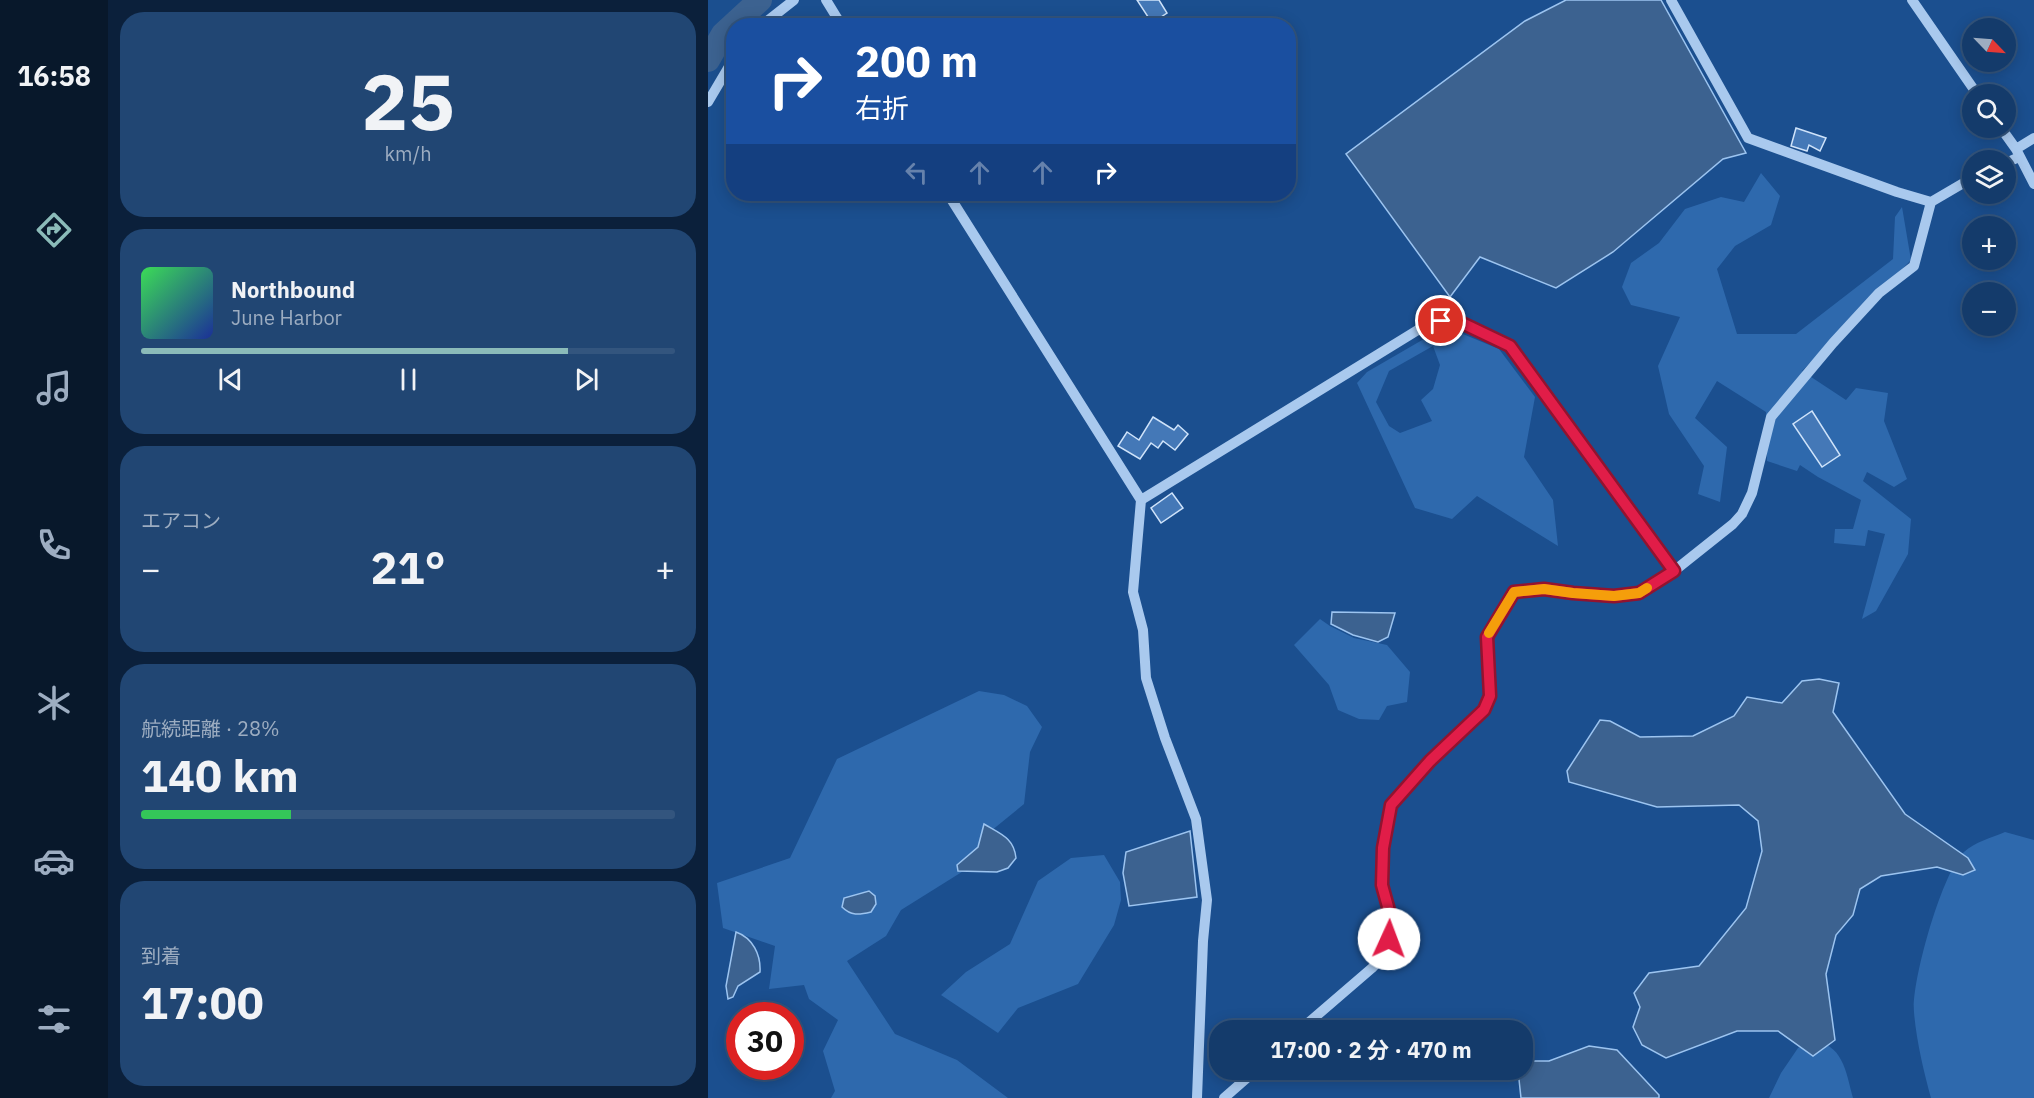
<!DOCTYPE html>
<html lang="ja">
<head>
<meta charset="utf-8">
<style>
  :root { --surface:#143b6b; --page:#214673; --text:#f1f3f6; --muted:#9dadc1; --line:#33557e; --accent:#8bbbb9 }
  body { margin:0; font-family:"IBM Plex Sans","Noto Sans JP",sans-serif; background:var(--page); color:var(--text); height:100vh; display:flex; flex-direction:column; font-size:22px; white-space:nowrap }
  * { box-sizing:border-box; margin:0 }
  p { font-size:20px; color:var(--muted) }
  .icon { flex:none; width:33px; height:33px; fill:none; stroke:currentColor; stroke-width:2; stroke-linecap:round; stroke-linejoin:round }
  .map { position:relative; flex:1; overflow:hidden }
  .details { display:flex; flex-direction:column; gap:12px; padding:12px; background:#0b203b; width:600px }
  .details>* { flex:none }
  .hud { position:absolute; left:18px; top:18px; width:570px; height:183px; border-radius:24px; box-shadow:0 3px 15px #0003,0 0 0 2px var(--line); background:#1a4fa0; color:#fff; overflow:hidden }
  .needle { width:39px; rotate:115deg }
  .controls { position:absolute; left:1254px; top:18px; display:grid; gap:12px }
  .controls a { display:grid; place-items:center; width:54px; height:54px; border-radius:50%; background:var(--surface); box-shadow:0 3px 15px #0003,0 0 0 2px var(--line); font-size:30px }
  .speed { position:absolute; left:18px; top:1002px; display:flex; gap:12px; font-size:30px; font-weight:700; text-align:center }
  .speed>* { display:grid; place-content:center; width:78px; height:78px; border-radius:50%; background:var(--surface); box-shadow:0 3px 15px #0003,0 0 0 2px var(--line); line-height:1 }
  .speed .limit { border:9px solid #d22; background:#fff; color:#111 }
  .pin { position:absolute; display:grid; place-items:center; width:51px; height:51px; color:#fff; margin:-26px; border:3px solid #fff; border-radius:50%; box-shadow:0 2px 6px #0007 }
  .me { position:absolute; width:66px; margin:-33px; rotate:2deg; stroke-linejoin:round; filter:drop-shadow(0 0 4px #0008) }
  .turn { display:flex; align-items:center; gap:21px; height:126px; padding:0 30px; font-size:27px }
  .turn .icon { width:78px; height:78px; stroke-width:2.5 }
  .turn b { display:block; font-size:42px; line-height:51px }
  .lanes { display:flex; align-items:center; height:57px; padding:0 30px; background:#0003; justify-content:center; gap:30px; direction:ltr }
  .lanes .off { opacity:.35 }
  .big { font-size:45px; font-weight:700; line-height:1.1 }
  .details .widget { flex:1; display:flex; flex-direction:column; justify-content:center; gap:9px; min-width:0; padding:0 21px; border-radius:24px; background:var(--page) }
  .details .dial { align-items:center; gap:0 }
  .dial b { font-size:78px; line-height:1 }
  .song { display:flex; align-items:center; gap:18px }
  .cover { width:72px; height:72px; border-radius:9px; background:linear-gradient(135deg,hsl(130 70% 55%),hsl(230 70% 35%)) }
  .played { height:6px; border-radius:3px; background:linear-gradient(90deg,var(--accent) 80%,var(--line) 80%) }
  .keys { display:flex; justify-content:space-around; direction:ltr }
  .heat { display:flex; justify-content:space-between; align-items:center; font-size:33px; direction:ltr }
  .charge { height:9px; border-radius:4px; background:linear-gradient(90deg,#34c759 28%,var(--line) 0) }
  .trip { position:absolute; left:501px; top:1020px; width:324px; height:60px; border-radius:24px; background:var(--surface); box-shadow:0 3px 15px #0003,0 0 0 2px var(--line); font-weight:700; line-height:60px; text-align:center }
  main { display:flex; flex:1; min-height:0 }
  .tabs { display:flex; flex-direction:column; width:108px; justify-content:space-around; align-items:center; background:#08182b; color:var(--muted) }
  .tabs .icon { width:42px; height:42px }
  .tabs .current { color:var(--accent) }
  .tabs b { font-size:27px; color:var(--text) }
  .map>svg:first-child { display:block }
  .green { fill:#2e69ad; fill-rule:evenodd }
  .water { fill:#3c6290; stroke:#9cc4f0; stroke-width:1.5 }
  .lines { fill:none; stroke-linecap:round; stroke-linejoin:round }
  .river { stroke:#3c6290; stroke-width:24 }
  .building { fill:#4478b7; stroke:#cfe3fa; stroke-width:1.5 }
  .minor { stroke:#a9c9ee; stroke-width:10 }
  .route-casing { stroke:#92132f; stroke-width:15 }
  .route { stroke:#e11d48; stroke-width:10 }
  .slow { stroke:#f59e0b; stroke-width:10 }
</style>
</head>
<body>
<main>
<nav class="tabs">
<b>16:58</b>
<svg class="icon current" aria-label="directions" viewBox="0 0 24 24"><path d="M12 3l9 9-9 9-9-9zM9 14v-3h6M13 9l2 2-2 2"/></svg>
<svg class="icon" aria-label="music" viewBox="0 0 24 24"><path d="M9 18V5l10-2v13"/><circle cx="6" cy="18" r="3"/><circle cx="16" cy="16" r="3"/></svg>
<svg class="icon" aria-label="phone" viewBox="0 0 24 24"><path d="M5 4h4l2 5-3 2q2 4 5 5l2-3 5 2v4C11 20 4 13 5 4z"/></svg>
<svg class="icon" aria-label="climate" viewBox="0 0 24 24"><path d="M12 3v18M4 7l16 10M4 17L20 7"/></svg>
<svg class="icon" aria-label="car" viewBox="0 0 24 24"><path d="M5 17H2v-5l4-1 3-4h7l3 4 3 1v5h-3M9 17h6M6 11h13"/><circle cx="7" cy="17" r="2"/><circle cx="17" cy="17" r="2"/></svg>
<svg class="icon" aria-label="filters" viewBox="0 0 24 24"><path d="M4 7h16M4 17h16"/><circle cx="9" cy="7" r="2"/><circle cx="15" cy="17" r="2"/></svg>
</nav>
<section class="details">
<div class="widget dial"><b>25</b><p>km/h</p></div>
<div class="widget">
<div class="song"><i class="cover"></i><div><b>Northbound</b><p>June Harbor</p></div></div>
<div class="played"></div>
<div class="keys"><svg class="icon" aria-label="previous" viewBox="0 0 24 24"><path d="M18 5L8 12l10 7zM5 5v14"/></svg><svg class="icon" aria-label="pause" viewBox="0 0 24 24"><path d="M8 5v14M16 5v14"/></svg><svg class="icon" aria-label="next" viewBox="0 0 24 24"><path d="M6 5l10 7-10 7zM19 5v14"/></svg></div>
</div>
<div class="widget"><p>エアコン</p>
<div class="heat"><a>−</a><b class="big">21°</b><a>+</a></div>
</div>
<div class="widget"><p>航続距離 · 28%</p><b class="big">140 km</b><div class="charge"></div></div>
<div class="widget"><p>到着</p><b class="big">17:00</b></div>
</section>
<div class="map">
<svg width="1326" height="1098" viewBox="0 0 1326 1098">
  <rect width="100%" height="100%" fill="#1b4f8f"/>
  <path class="green" d="M 1053,173 L 1072,196 L 1063,225 L 1027,246 L 1009,269 L 1029,334 L 1088,334 L 1185,259 L 1187,217 L 1194,207 L 1203,260 L 1094,371 L 1138,400 L 1148,388 L 1180,393 L 1176,421 L 1199,479 L 1186,487 L 1159,472 L 1155,481 L 1203,519 L 1200,554 L 1168,611 L 1154,619 L 1177,534 L 1160,530 L 1157,546 L 1126,543 L 1127,529 L 1145,529 L 1153,500 L 1110,477 L 1092,465 L 1089,471 L 1059,461 L 1058,412 L 1009,381 L 987,418 L 1019,447 L 1012,502 L 990,494 L 996,466 L 961,414 L 950,366 L 972,317 L 923,305 L 914,287 L 923,263 L 951,243 L 977,209 L 1013,197 L 1036,202 Z
    M 728,332 L 750,332 L 791,349 L 827,397 L 816,457 L 845,500 L 850,546 L 769,496 L 744,519 L 707,508 L 649,383 L 659,372 ZM 725,346 L 732,365 L 725,389 L 713,400 L 724,421 L 692,433 L 681,426 L 668,402 L 681,371 Z
    M 612,619 L 622,626 L 646,638 L 679,645 L 702,672 L 699,702 L 679,706 L 671,720 L 651,719 L 630,710 L 621,685 L 586,645 Z
    M 271,691 L 296,695 L 319,706 L 334,727 L 322,752 L 316,804 L 278,835 L 265,865 L 193,910 L 178,936 L 139,961 L 187,1034 L 249,1060 L 300,1098 L 123,1098 L 127,1091 L 115,1051 L 130,1020 L 101,999 L 96,985 L 61,989 L 67,946 L 15,928 L 9,883 L 82,858 L 129,759 Z
    M 1297,832 L 1326,840 L 1326,1098 L 1223,1098 C 1216,1073 1208,1039 1206,1012 C 1203,983 1234,872 1256,852 C 1267,842 1283,838 1297,832 Z
    M 396,855 L 412,882 L 413,900 L 406,925 L 370,984 L 310,1008 L 290,1033 L 233,995 L 258,972 L 302,944 L 330,881 L 363,858 Z
    M 1102,1041 C 1135,1042 1138,1072 1145,1098 L 1061,1098 L 1073,1073 L 1090,1048 Z"/>
  <path class="water" d="M 858,0 L 953,0 L 1038,153 L 1015,159 L 905,252 L 848,288 L 772,257 L 742,297 L 638,154 L 817,21 Z
    M 624,612 L 687,613 L 680,637 L 670,642 L 645,635 L 623,624 Z
    M 1111,679 L 1131,683 L 1125,712 L 1197,814 L 1260,858 L 1267,870 L 1255,875 L 1229,867 L 1173,876 L 1152,889 L 1145,915 L 1128,935 L 1118,974 L 1127,1040 L 1105,1056 L 1070,1031 L 1029,1031 L 958,1058 L 934,1045 L 925,1027 L 932,1007 L 926,993 L 941,973 L 991,966 L 1038,908 L 1054,851 L 1050,821 L 1031,805 L 949,807 L 861,782 L 859,771 L 892,720 L 902,721 L 932,737 L 985,736 L 1026,716 L 1039,697 L 1074,703 L 1094,681 Z
    M 276,824 C 293,834 306,838 308,858 L 300,868 L 289,872 L 250,871 L 249,865 L 270,847 Z
    M 482,831 L 489,897 L 421,906 L 415,873 L 418,852 Z
    M 161,891 L 167,896 L 168,904 L 163,912 C 151,915 143,916 134,907 L 136,898 Z
    M 28,932 C 45,938 53,955 52,972 L 30,986 L 25,997 L 20,999 L 18,986 Z
    M 881,1046 L 909,1050 L 951,1095 L 951,1098 L 813,1098 L 810,1070 L 814,1070 L 815,1061 L 841,1061 Z"/>
  <g class="lines">
    <path class="river" d="M 0,60 L 15,34 L 52,0"/>
  </g>
  <path class="building" d="M 429,0 L 451,0 L 459,13 L 444,23 Z
    M 1088,128 L 1118,138 L 1112,151 L 1101,145 L 1099,151 L 1083,146 Z
    M 1104,411 L 1132,455 L 1114,467 L 1085,424 Z
    M 445,417 L 466,430 L 470,425 L 480,434 L 467,450 L 455,441 L 450,448 L 443,443 L 432,459 L 410,446 L 419,432 L 431,440 Z
    M 464,493 L 475,508 L 453,523 L 443,508 Z"/>
  <g class="lines">
    <path class="minor" d="M 118,0 L 134,26
      M 963,0 L 1040,138 L 1189,192 L 1223,202 L 1264,178
      M 1204,0 L 1269,94
      M 53,26 L 86,0
      M 0,102 L 26,58
      M 1293,128 L 1308,149 L 1326,184
      M 1308,149 L 1326,138
      M 1298,163 L 1311,157
      M 240,194 L 433,500 L 425,592 L 435,630 L 438,678 L 457,738 L 488,819 L 499,900 L 495,941 L 489,1098
      M 433,500 L 713,328 L 733,321 L 756,323 L 802,346 L 966,571
      M 592,1030 L 664,968 L 677,954 L 685,925 L 673,885 L 675,848 L 683,805 L 722,761 L 776,710 L 782,696 L 779,637 L 806,592 L 836,589 L 865,593 L 906,596 L 931,593 L 966,571 L 1025,524 L 1034,514 L 1044,493 L 1063,417 L 1125,343 L 1171,293 L 1206,266 L 1223,202
      M 516,1098 L 548,1070"/>
  </g>
  <g class="lines">
    <g class="route-casing">
      <path id="route" d="M 681,939 L 685,925 L 674,885 L 675,848 L 683,805 L 722,761 L 776,710 L 782,696 L 779,637 L 806,592 L 836,589 L 865,593 L 906,596 L 931,593 L 966,571 L 802,346 L 756,324 L 733,321"/>
    </g>
    <use href="#route" class="route"/>
    <path class="slow" d="M 781,633 L 806,592 L 836,589 L 865,593 L 906,596 L 931,593 L 939,588"/>
  </g>
</svg>
<div class="controls">
<a><svg class="needle" viewBox="-14 -14 28 28"><path d="M0-13l5 13h-10z" fill="#e53935"/><path d="M0 13l5-13h-10z" fill="#9dadc1"/></svg></a>
<a><svg class="icon" aria-label="search" viewBox="0 0 24 24"><circle cx="10" cy="10" r="6"/><path d="M15 15l6 6"/></svg></a>
<a><svg class="icon" aria-label="layers" viewBox="0 0 24 24"><path d="M12 4l9 5-9 5-9-5zM3 14l9 5 9-5"/></svg></a>
<a>+</a>
<a>−</a>
</div>
<div class="speed"><div class="limit">30</div></div>
<div class="pin" style="left:733px;top:321px;background:#d93025"><svg class="icon" aria-label="arrive" viewBox="0 0 24 24"><path d="M6 21V4h12l-3 4 3 4H6"/></svg></div>
<svg class="me" style="left:681px;top:939px" viewBox="-20 -20 40 40"><circle r="19" fill="#fff"/><path d="M0-13L10 11 0 6-10 11z" fill="#e11d48"/></svg>
<div class="trip">17:00 · 2 分 · 470 m</div>
<div class="hud">
<div class="turn"><svg class="icon" aria-label="right" viewBox="0 0 24 24"><path d="M7 20v-9h11M14 6l5 5-5 5"/></svg><div><b>200 m</b>右折</div></div>
<div class="lanes"><svg class="icon off" aria-label="left" viewBox="0 0 24 24"><path d="M17 20v-9H6M10 6l-5 5 5 5"/></svg><svg class="icon off" aria-label="ahead" viewBox="0 0 24 24"><path d="M12 20V5M6 11l6-6 6 6"/></svg><svg class="icon off" aria-label="ahead" viewBox="0 0 24 24"><path d="M12 20V5M6 11l6-6 6 6"/></svg><svg class="icon" aria-label="right" viewBox="0 0 24 24"><path d="M7 20v-9h11M14 6l5 5-5 5"/></svg></div>
</div>
</div>
</main>
</body>
</html>
